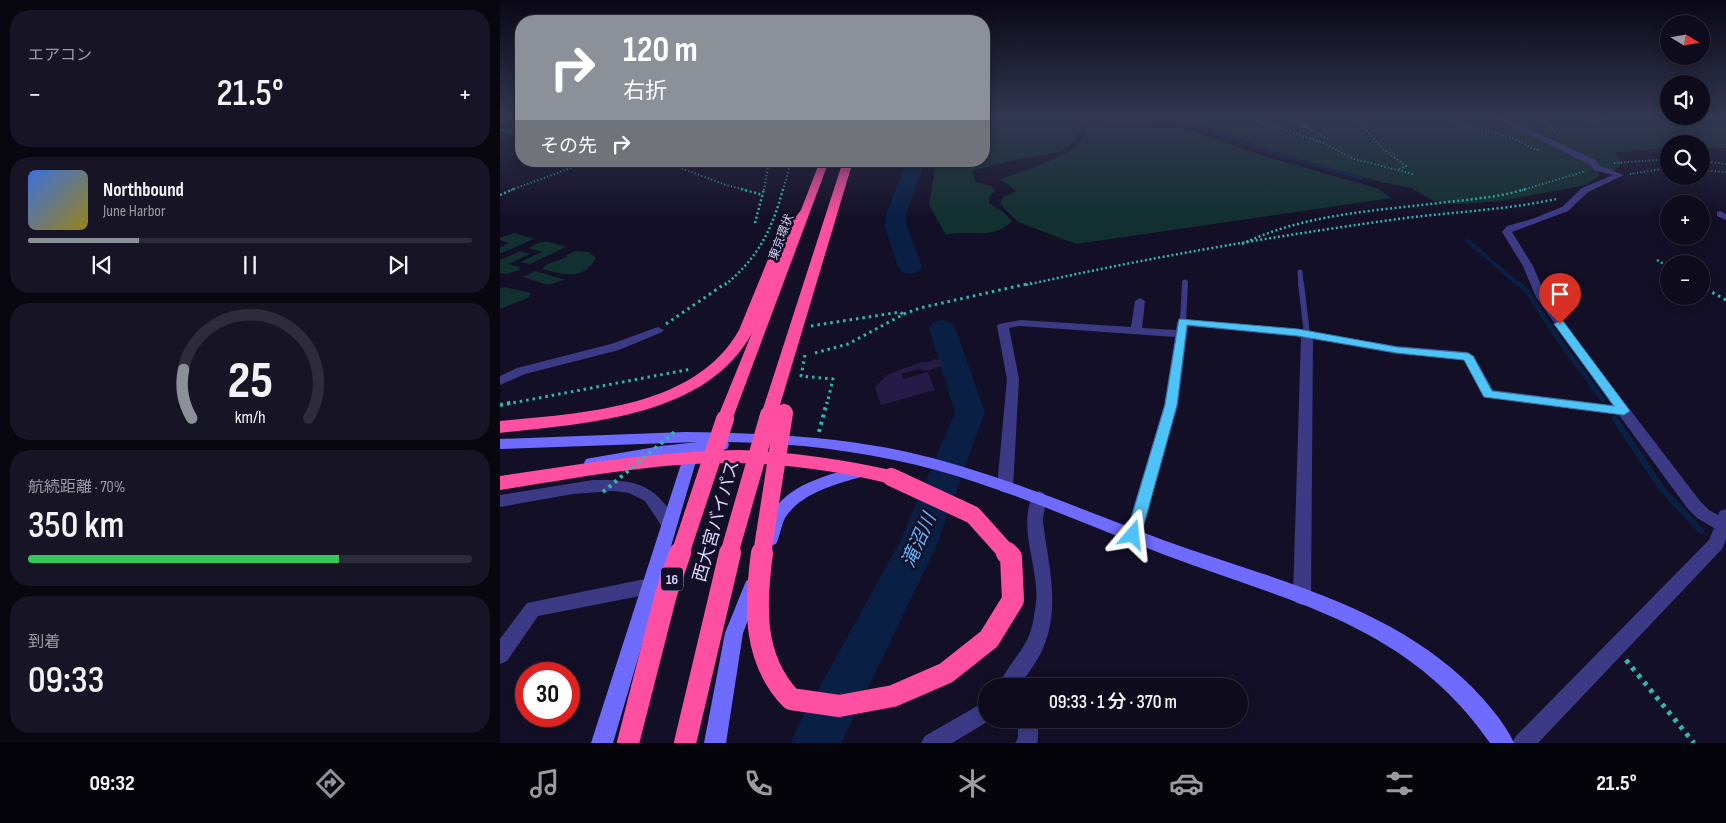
<!DOCTYPE html>
<html lang="ja">
<head>
<meta charset="utf-8">
<style>
  :root { --surface:#0e0b1c; --page:#171425; --text:#f1f3f6; --muted:#9b9ba3; --line:#2e2b3b; --accent:#8c9099 }
  body { margin:0; font-family:"Sofia Sans Condensed","Noto Sans JP",sans-serif; background:var(--page); color:var(--text); height:100vh; display:flex; flex-direction:column; font-size:19px; white-space:nowrap }
  * { box-sizing:border-box; margin:0 }
  p { font-size:16px; color:var(--muted) }
  .icon { flex:none; width:28px; height:28px; fill:none; stroke:currentColor; stroke-width:2; stroke-linecap:round; stroke-linejoin:round }
  .map { position:relative; flex:1; overflow:hidden }
  .side { display:flex; flex-direction:column; gap:10px; padding:10px; background:#08060f; width:500px }
  .side>* { flex:none }
  .banner { position:absolute; left:15px; top:15px; width:475px; height:152px; border-radius:20px; box-shadow:0 2px 12px #0003,0 0 0 1px var(--line); background:#8c9099; color:#fff; overflow:hidden }
  .needle { width:32px; rotate:101deg }
  .controls { position:absolute; left:1160px; top:15px; display:grid; gap:10px }
  .controls a { display:grid; place-items:center; width:50px; height:50px; border-radius:50%; background:var(--surface); box-shadow:0 2px 12px #0003,0 0 0 1px var(--line); font-size:25px }
  .speed { position:absolute; left:15px; top:662px; display:flex; gap:10px; font-size:25px; font-weight:700; text-align:center }
  .speed>* { display:grid; place-content:center; width:65px; height:65px; border-radius:50%; background:var(--surface); box-shadow:0 2px 12px #0003,0 0 0 1px var(--line); line-height:1 }
  .speed .limit { border:8px solid #d22; background:#fff; color:#111 }
  .pin { position:absolute; display:grid; place-items:center; width:42px; height:42px; color:#fff; margin:-51px -21px; border-radius:50% 50% 50% 0; rotate:-45deg; box-shadow:0 0 5px #0007 }
  .pin .icon { rotate:45deg }
  .me { position:absolute; width:55px; margin:-28px; rotate:17deg; stroke-linejoin:round; filter:drop-shadow(0 0 4px #0008) }
  .turn { display:flex; align-items:center; gap:18px; height:105px; padding:0 25px; font-size:22px }
  .turn .icon { width:65px; height:65px; stroke-width:2.5 }
  .turn b { display:block; font-size:35px; line-height:42px }
  .then { display:flex; align-items:center; height:48px; padding:0 25px; background:#0003; gap:10px; font-size:19px }
  .big { font-size:38px; font-weight:600; line-height:1.1 }
  .side .tile { flex:1; display:flex; flex-direction:column; justify-content:center; gap:8px; min-width:0; padding:0 18px; border-radius:20px; background:var(--page) }
  .side .dial { align-items:center; gap:0 }
  .dial svg { height:130px; overflow:visible; fill:none; stroke:var(--line); stroke-width:7; stroke-linecap:round; text-anchor:middle }
  .dial text { fill:var(--text); stroke:none }
  .song { display:flex; align-items:center; gap:15px }
  .cover { width:60px; height:60px; border-radius:8px; background:linear-gradient(135deg,hsl(220 70% 55%),hsl(50 70% 35%)) }
  .played { height:5px; border-radius:2px; background:linear-gradient(90deg,var(--accent) 25%,var(--line) 25%) }
  .keys { display:flex; justify-content:space-around; direction:ltr }
  .heat { display:flex; justify-content:space-between; align-items:center; font-size:28px; direction:ltr }
  .charge { height:8px; border-radius:4px; background:linear-gradient(90deg,#34c759 70%,var(--line) 0) }
  .trip { position:absolute; left:478px; top:678px; width:270px; height:50px; border-radius:25px; background:var(--surface); box-shadow:0 2px 12px #0003,0 0 0 1px var(--line); font-weight:600; line-height:50px; text-align:center }
  .tab-bar { display:flex; height:80px; justify-content:space-around; align-items:center; background:#06040b; color:var(--muted) }
  .tab-bar .icon { width:35px; height:35px }
  .tab-bar .active { color:var(--accent) }
  .tab-bar b { font-size:22px; color:var(--text) }
  main { display:flex; flex:1; min-height:0 }
  .map>svg:first-child { display:block }
  .green { fill:#12302f }
  .lines { fill:none; stroke-linecap:round; stroke-linejoin:round }
  .stream-far3 { stroke:#0a1f44; stroke-width:3 }
  .stream-far2 { stroke:#0a1f44; stroke-width:4 }
  .stream-far1 { stroke:#0a1f44; stroke-width:5 }
  .stream { stroke:#0a1f44; stroke-width:6 }
  .river { fill:#0a1f44; fill-rule:evenodd }
  .building { fill:#241b47 }
  .path-far4 { stroke:#2fb8b0; stroke-width:2; stroke-dasharray:1 2.5; stroke-linecap:butt }
  .path-far3 { stroke:#2fb8b0; stroke-width:2.5; stroke-dasharray:2 2.5; stroke-linecap:butt }
  .path-far2 { stroke:#2fb8b0; stroke-width:3; stroke-dasharray:2.5 4; stroke-linecap:butt }
  .path-far1 { stroke:#2fb8b0; stroke-width:4; stroke-dasharray:3 4.5; stroke-linecap:butt }
  .path { stroke:#2fb8b0; stroke-width:5; stroke-dasharray:4 5.5; stroke-linecap:butt }
  .lane-far1 { stroke:#3d3a85; stroke-width:5 }
  .lane { stroke:#3d3a85; stroke-width:6 }
  .street { fill:#3d3a85; fill-rule:evenodd }
  .secondary { fill:#6f6bff; fill-rule:evenodd }
  .highway { fill:#ff4fa3; fill-rule:evenodd }
  .path-bridge { stroke:#2fb8b0; stroke-width:4; stroke-dasharray:3 4.5; stroke-linecap:butt }
  .highway-bridge-far1 { stroke:#ff4fa3; stroke-width:18 }
  .highway-bridge { stroke:#ff4fa3; stroke-width:22 }
  .route { fill:#4fc3f7; stroke:#337fa1 }
  .labels { text-anchor:middle; stroke-width:5; stroke-linejoin:round; paint-order:stroke }
  .far-street-label { font-size:12px; fill:#d9d4ff; stroke:#130f26 }
  .shield { fill:#130f26; stroke:#9e99be; stroke-width:1 }
  .shield-label { font-size:14px; font-weight:bold; fill:#d9d4ff }
  .near-street-label { font-size:18px; fill:#d9d4ff; stroke:#130f26 }
  .near-water-label { font-size:19px; font-style:italic; fill:#62b6ff; stroke:#130f26 }
</style>
</head>
<body>
<main>
<section class="side">
<div class="tile"><p>エアコン</p>
<div class="heat"><a>−</a><b class="big">21.5°</b><a>+</a></div>
</div>
<div class="tile">
<div class="song"><i class="cover"></i><div><b>Northbound</b><p>June Harbor</p></div></div>
<div class="played"></div>
<div class="keys"><svg class="icon" aria-label="previous" viewBox="0 0 24 24"><path d="M18 5L8 12l10 7zM5 5v14"/></svg><svg class="icon" aria-label="pause" viewBox="0 0 24 24"><path d="M8 5v14M16 5v14"/></svg><svg class="icon" aria-label="next" viewBox="0 0 24 24"><path d="M6 5l10 7-10 7zM19 5v14"/></svg></div>
</div>
<div class="tile dial"><svg viewBox="0 0 100 80">
<path d="M14 69A42 42 0 1 1 86 69"/>
<path d="M14 69A42 42 0 0 1 9 39" stroke="#8c9099"/>
<text x="50" y="56" font-size="32" font-weight="700">25</text>
<text x="50" y="72" font-size="11">km/h</text>
</svg></div>
<div class="tile"><p>航続距離 · 70%</p><b class="big">350 km</b><div class="charge"></div></div>
<div class="tile"><p>到着</p><b class="big">09:33</b></div>
</section>
<div class="map">
<svg width="1226" height="743" viewBox="0 0 1226 743">
  <rect width="100%" height="100%" fill="#130f26"/>
  <path class="green" d="M 484,115 L 582,115 C 584,159 540,154 510,161 C 497,164 484,168 472,171 L 476,182 L 491,186 L 495,191 L 489,197 L 489,203 L 503,212 L 512,221 C 493,241 469,229 446,235 L 429,205 L 435,167 L 442,161 L 484,161 Z
    M 668,115 L 1226,115 L 1226,148 L 1201,148 L 1201,144 L 1169,144 L 1169,148 L 1115,152 L 1122,164 L 1114,171 L 1098,168 L 1099,176 L 1086,185 L 1002,201 L 959,204 L 934,201 L 911,188 L 877,181 L 779,153 Z
    M 585,126 L 683,128 L 764,156 L 879,189 L 891,198 L 576,244 L 518,222 L 500,204 L 503,197 L 516,191 L 500,179 C 520,172 573,157 583,137 C 585,134 585,130 585,126 Z
    M 15,233 L 34,239 L 0,254 L 0,247 L 10,243 L 0,240 L 0,238 Z
    M 41,242 L 49,242 L 66,247 L 30,264 L 20,262 L 42,252 L 28,248 Z
    M 20,251 L 30,254 L 8,264 L 20,267 L 19,270 L 7,274 L 0,273 L 0,260 Z
    M 76,251 L 89,252 L 96,258 C 83,282 63,274 42,269 C 47,262 59,261 67,257 L 66,255 Z
    M 35,271 L 63,279 L 64,280 L 48,285 L 23,277 Z
    M 5,287 L 30,293 L 30,297 L 0,309 L 0,288 Z"/>
  <g class="lines">
    <path class="stream-far3" d="M 664,115 L 760,149 L 860,178"/>
    <path class="stream-far2" d="M 967,240 L 1019,285"/>
    <path class="stream-far1" d="M 1018,283 L 1027,291 L 1059,340 L 1103,400"/>
    <path class="stream" d="M 1115,419 L 1163,490 L 1201,531"/>
    <path class="river" d="M 407,161 L 425,161 L 406,215 L 407,227 L 422,267 L 418,272 L 410,274 L 402,272 L 398,267 L 385,227 L 386,215 Z
      M 442,320 L 451,322 L 455,328 L 485,412 L 436,547 L 341,743 L 291,743 L 298,726 L 400,542 L 455,412 L 429,328 L 433,322 Z"/>
  </g>
  <path class="building" d="M 435,359 L 441,360 L 442,366 L 426,371 L 419,369 L 402,374 L 403,379 L 428,372 L 435,390 L 381,405 L 375,387 L 388,374 L 422,362 L 429,362 Z"/>
  <g class="lines">
    <path class="path-far4" d="M 740,115 L 823,143 L 854,159 L 913,174
      M 780,115 L 808,128
      M 792,115 L 808,128 L 830,140
      M 848,115 L 861,124 L 882,148 L 906,166 L 899,169
      M 939,115 L 974,129 L 1011,137 L 1036,150 L 1041,149
      M 1032,115 L 1054,129 L 1055,132
      M 1094,125 L 1091,122 L 1126,115
      M 0,130 L 21,133
      M 162,161 L 226,185 L 246,190
      M 1201,161 L 1226,164
      M 1114,163 L 1169,159
      M 1201,170 L 1226,172
      M 1130,174 L 1169,168
      M 11,190 L 90,161
      M 264,190 L 269,161
      M 283,190 L 291,161
      M 1022,190 L 1086,171"/>
    <path class="path-far3" d="M 241,189 L 263,195
      M 0,195 L 14,189
      M 255,223 L 264,189
      M 742,244 C 807,213 877,211 947,202 C 974,199 1000,197 1026,189
      M 1157,260 L 1169,267
      M 225,285 C 258,258 272,230 283,189
      M 526,285 C 646,258 769,237 891,220 C 946,212 1001,211 1056,199"/>
    <path class="path-far2" d="M 1201,286 L 1226,300
      M 166,324 L 226,283
      M 311,326 L 400,312 L 403,314
      M 315,353 L 348,344 L 404,314 L 420,308 L 531,283
      M 305,355 L 301,376 L 333,379 L 327,404
      M 7,404 L 191,369"/>
    <path class="path-far1" d="M 0,405 L 14,402
      M 319,432 L 327,402"/>
    <path class="path" d="M 1126,660 L 1194,743"/>
    <path class="lane-far1" d="M 800,272 L 801,285
      M 685,285 L 685,282"/>
    <path class="lane" d="M 801,283 L 807,334
      M 683,322 L 685,283"/>
    <path class="street" d="M 989,115 L 998,115 L 1095,160 L 1100,166 L 1124,175 L 1088,192 L 1068,211 L 1012,232 L 1033,266 L 1046,297 L 1082,347 L 1200,501 L 1209,510 L 1218,515 L 1220,511 L 1226,509 L 1226,539 L 1222,549 L 1038,743 L 1012,743 L 1016,736 L 1209,540 L 1214,528 L 1197,518 L 1188,509 L 1119,415 L 983,397 L 964,359 L 897,354 L 813,339 L 811,597 L 808,603 L 802,605 L 796,603 L 793,597 L 801,337 L 688,326 L 678,405 L 641,535 L 639,540 L 633,542 L 627,540 L 625,535 L 664,405 L 675,337 L 520,326 L 509,328 L 519,379 L 513,487 L 510,491 L 505,493 L 500,491 L 497,487 L 507,379 L 497,326 L 499,324 L 520,320 L 631,327 L 635,301 L 640,298 L 645,301 L 642,328 L 676,330 L 677,322 L 683,319 L 807,331 L 897,346 L 968,352 L 974,356 L 993,390 L 1112,405 L 1036,297 L 1023,266 L 1002,232 L 1007,226 L 1032,219 L 1062,207 L 1082,188 L 1113,175 L 1094,170 L 1089,164 Z
      M 1220,211 L 1226,214 L 1226,220 L 1217,216 L 1217,212 Z
      M 158,327 L 164,330 L 162,332 L 119,350 L 25,374 L 0,385 L 0,376 L 17,368 L 111,344 Z
      M 93,480 C 135,479 157,484 177,523 L 175,528 L 169,529 L 163,528 L 145,501 L 129,493 L 113,491 L 73,494 L 0,507 L 0,495 Z
      M 539,491 L 544,493 C 549,502 542,513 543,522 C 548,563 560,603 545,643 C 540,658 528,673 520,686 L 499,686 C 505,669 519,656 527,640 C 533,629 534,615 536,603 C 540,568 516,526 534,493 Z
      M 150,578 L 156,581 L 159,586 L 156,591 L 150,594 L 38,616 L 7,661 L 0,664 L 0,639 L 27,603 Z
      M 486,701 L 486,719 L 492,719 L 452,743 L 421,743 L 425,736 Z
      M 518,719 L 538,719 L 538,738 L 537,743 L 515,743 L 518,738 Z"/>
    <path class="secondary" d="M 185,432 C 258,433 332,436 403,451 C 493,471 577,508 663,540 C 770,579 890,604 973,688 C 988,704 1005,723 1014,743 L 990,743 C 907,624 792,603 665,555 C 589,526 515,492 436,470 C 368,452 298,443 228,442 L 229,445 L 227,449 L 191,453 L 195,454 L 197,458 L 113,743 L 91,743 L 183,458 L 187,454 L 91,468 L 86,467 L 84,463 L 86,459 L 91,458 L 161,446 L 198,442 L 0,449 L 0,439 Z
      M 363,465 L 368,467 L 370,471 L 368,475 C 341,483 302,491 285,518 C 281,526 280,536 276,544 L 270,546 L 264,544 L 262,539 C 265,529 268,519 274,510 C 292,482 333,474 363,465 Z
      M 252,578 L 258,581 L 261,586 L 243,633 L 226,743 L 204,743 L 225,633 L 246,581 Z"/>
    <path class="highway" d="M 320,161 L 329,161 L 231,423 L 225,425 L 219,423 L 217,419 L 252,333 C 206,418 85,423 0,433 L 0,421 C 80,413 195,409 239,330 L 269,257 L 281,236 L 301,210 Z
      M 343,161 L 353,161 L 277,415 L 275,419 L 269,421 L 263,419 L 261,415 Z
      M 239,450 C 291,452 341,459 391,470 L 397,472 L 400,477 L 397,482 L 391,484 C 333,470 274,462 214,463 C 142,465 71,479 0,490 L 0,476 C 80,464 158,451 239,450 Z"/>
    <path class="path-bridge" d="M 103,492 L 177,430"/>
    <path class="highway-bridge-far1" d="M 391,477 L 473,515 L 508,554
      M 180,554 L 225,419
      M 229,554 L 269,415
      M 262,554 L 284,413"/>
    <path class="highway-bridge" d="M 262,553 C 255,605 252,658 291,699 L 339,706 L 393,696 L 446,673 L 489,639 L 513,600 L 511,557 L 507,553
      M 128,743 L 166,594 L 180,553
      M 185,743 L 230,553"/>
  </g>
  <linearGradient id="sky" x2="0" y2="1"><stop stop-color="#0a0815"/><stop offset="0.53" stop-color="#333752"/><stop offset="1" stop-color="#333752" stop-opacity="0"/></linearGradient>
  <rect width="1226" height="219" fill="url(#sky)"/>
  <path class="route" d="M 679,319 L 798,329 L 897,347 L 968,353 L 973,356 L 992,391 L 1114,406 L 1054,324 L 1060,321 L 1063,321 L 1130,411 L 1124,415 L 984,397 L 964,360 L 897,353 L 798,336 L 687,325 L 677,405 L 641,535 L 638,539 L 633,541 L 628,539 L 626,535 L 665,405 Z"/>
  <g class="labels">
    <g class="far-street-label">
      <text transform="translate(281 237) rotate(-69)" y="4">東京環状</text>
    </g>
    <rect class="shield" x="161" y="567.5" width="22" height="23" rx="4"/>
    <g class="shield-label">
      <text x="172" y="584">16</text>
    </g>
    <g class="near-street-label">
      <text transform="translate(216 521) rotate(-74)" y="6">西大宮バイパス</text>
    </g>
    <g class="near-water-label">
      <text transform="translate(418 540) rotate(-66)" y="7">滝沼川</text>
    </g>
  </g>
</svg>
<div class="controls">
<a><svg class="needle" viewBox="-14 -14 28 28"><path d="M0-13l5 13h-10z" fill="#e53935"/><path d="M0 13l5-13h-10z" fill="#9b9ba3"/></svg></a>
<a><svg class="icon" aria-label="sound" viewBox="0 0 24 24"><path d="M4 9h4l5-4v14l-5-4H4zM17 9q2 3 0 6"/></svg></a>
<a><svg class="icon" aria-label="search" viewBox="0 0 24 24"><circle cx="10" cy="10" r="6"/><path d="M15 15l6 6"/></svg></a>
<a>+</a>
<a>−</a>
</div>
<div class="speed"><div class="limit">30</div></div>
<div class="pin" style="left:1060px;top:324px;background:#d93025"><svg class="icon" aria-label="arrive" viewBox="0 0 24 24"><path d="M6 21V4h12l-3 4 3 4H6"/></svg></div>
<svg class="me" style="left:633px;top:535px" viewBox="-20 -20 40 40"><path d="M0-17L14 15 0 8-14 15z" fill="#4fc3f7" stroke="#fff" stroke-width="4"/></svg>
<div class="trip">09:33 · 1 分 · 370 m</div>
<div class="banner">
<div class="turn"><svg class="icon" aria-label="right" viewBox="0 0 24 24"><path d="M7 20v-9h11M14 6l5 5-5 5"/></svg><div><b>120 m</b>右折</div></div>
<div class="then">その先<svg class="icon" aria-label="right" viewBox="0 0 24 24"><path d="M7 20v-9h11M14 6l5 5-5 5"/></svg></div>
</div>
</div>
</main>
<nav class="tab-bar">
<b>09:32</b>
<svg class="icon active" aria-label="directions" viewBox="0 0 24 24"><path d="M12 3l9 9-9 9-9-9zM9 14v-3h6M13 9l2 2-2 2"/></svg>
<svg class="icon" aria-label="music" viewBox="0 0 24 24"><path d="M9 18V5l10-2v13"/><circle cx="6" cy="18" r="3"/><circle cx="16" cy="16" r="3"/></svg>
<svg class="icon" aria-label="phone" viewBox="0 0 24 24"><path d="M5 4h4l2 5-3 2q2 4 5 5l2-3 5 2v4C11 20 4 13 5 4z"/></svg>
<svg class="icon" aria-label="climate" viewBox="0 0 24 24"><path d="M12 3v18M4 7l16 10M4 17L20 7"/></svg>
<svg class="icon" aria-label="car" viewBox="0 0 24 24"><path d="M5 17H2v-5l4-1 3-4h7l3 4 3 1v5h-3M9 17h6M6 11h13"/><circle cx="7" cy="17" r="2"/><circle cx="17" cy="17" r="2"/></svg>
<svg class="icon" aria-label="filters" viewBox="0 0 24 24"><path d="M4 7h16M4 17h16"/><circle cx="9" cy="7" r="2"/><circle cx="15" cy="17" r="2"/></svg>
<b>21.5°</b>
</nav>
</body>
</html>
